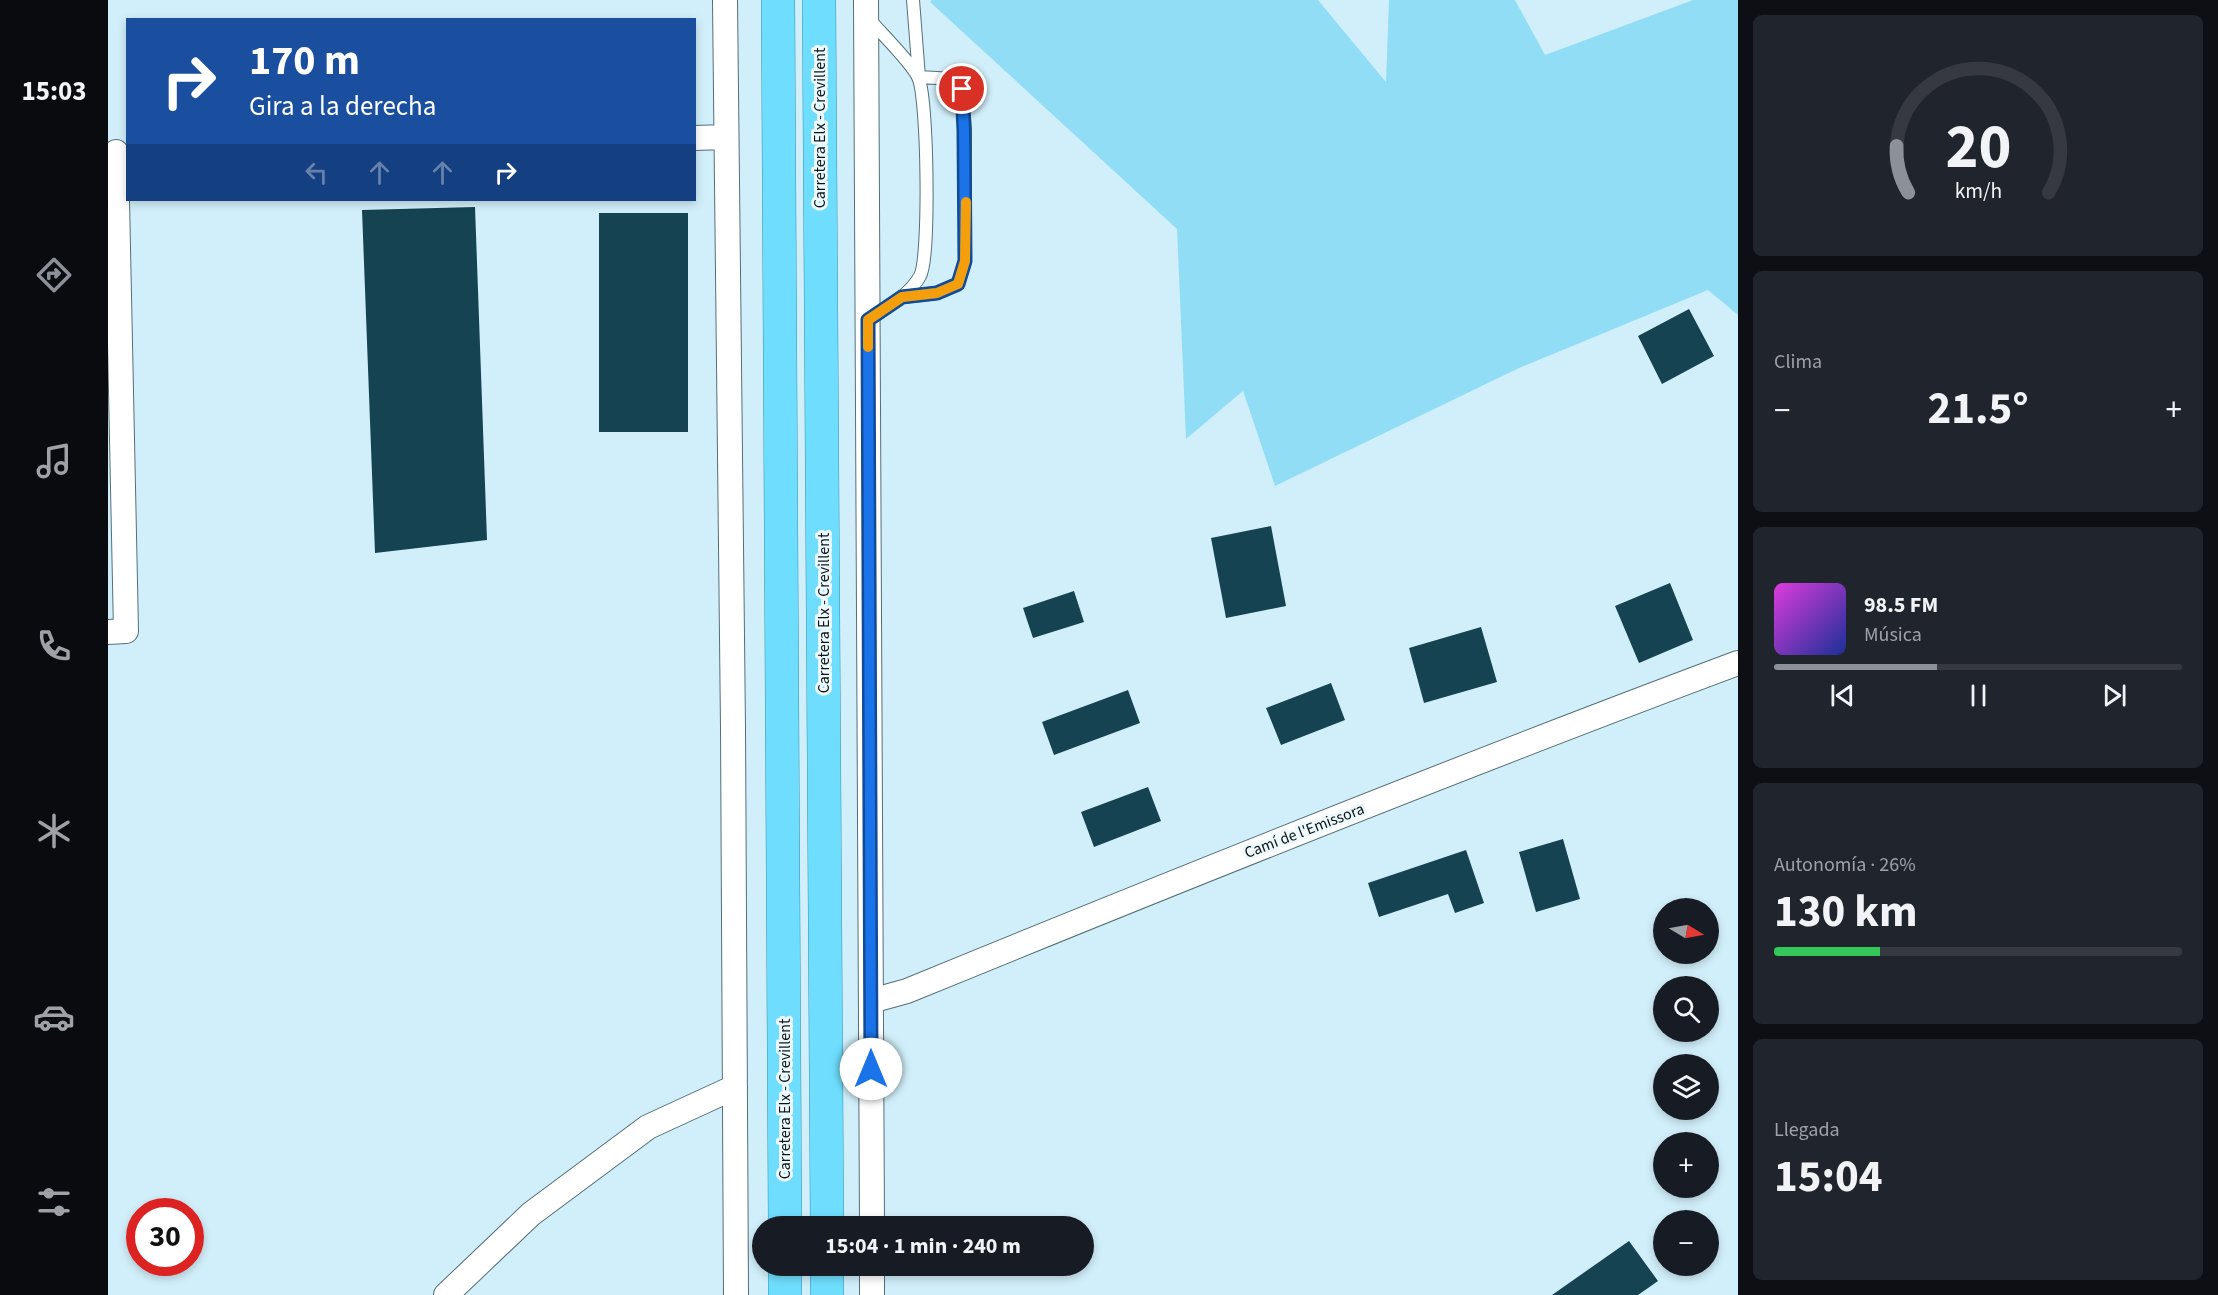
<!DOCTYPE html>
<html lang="es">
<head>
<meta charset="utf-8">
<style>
  :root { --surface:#171b24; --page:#20242c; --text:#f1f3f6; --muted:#9ea1a6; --line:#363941; --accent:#8c9099 }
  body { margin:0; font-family:"Source Sans 3",sans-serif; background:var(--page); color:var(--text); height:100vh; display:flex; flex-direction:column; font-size:22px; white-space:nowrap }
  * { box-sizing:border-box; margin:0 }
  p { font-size:20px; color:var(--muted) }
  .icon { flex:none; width:33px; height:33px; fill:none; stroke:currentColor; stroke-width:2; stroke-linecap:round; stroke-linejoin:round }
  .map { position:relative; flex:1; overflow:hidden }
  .side { display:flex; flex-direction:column; gap:15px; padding:15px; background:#0d0f14; width:480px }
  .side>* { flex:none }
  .guide { position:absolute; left:18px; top:18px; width:570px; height:183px; border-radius:0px; box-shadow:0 3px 9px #0003; background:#1a4fa0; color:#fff; overflow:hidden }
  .needle { width:39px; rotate:100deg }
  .fabs { position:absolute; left:1545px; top:898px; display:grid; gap:12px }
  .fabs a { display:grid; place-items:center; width:66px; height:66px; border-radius:50%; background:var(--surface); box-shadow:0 3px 9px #0003; font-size:30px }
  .speed { position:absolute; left:18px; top:1198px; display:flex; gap:12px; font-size:30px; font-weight:700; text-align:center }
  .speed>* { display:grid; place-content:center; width:78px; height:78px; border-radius:50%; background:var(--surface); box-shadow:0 3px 9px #0003; line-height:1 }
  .speed .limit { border:9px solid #d22; background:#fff; color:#111 }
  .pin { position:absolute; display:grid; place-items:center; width:51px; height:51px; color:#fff; margin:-26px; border:3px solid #fff; border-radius:50%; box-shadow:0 2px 6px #0007 }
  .me { position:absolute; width:66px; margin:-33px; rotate:0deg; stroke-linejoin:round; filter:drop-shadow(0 0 4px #0008) }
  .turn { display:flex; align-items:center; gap:21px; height:126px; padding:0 24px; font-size:27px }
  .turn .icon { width:78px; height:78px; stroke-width:2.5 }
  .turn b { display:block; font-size:42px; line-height:51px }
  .lanes { display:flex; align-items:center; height:57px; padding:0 24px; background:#0003; justify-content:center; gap:30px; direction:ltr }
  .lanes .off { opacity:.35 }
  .big { font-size:45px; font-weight:700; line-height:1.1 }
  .side .tile { flex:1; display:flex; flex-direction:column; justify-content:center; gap:9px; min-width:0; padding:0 21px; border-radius:9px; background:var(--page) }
  .side .dial { align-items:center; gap:0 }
  .dial svg { height:156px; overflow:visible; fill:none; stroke:var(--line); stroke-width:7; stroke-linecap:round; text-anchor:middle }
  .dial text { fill:var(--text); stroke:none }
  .song { display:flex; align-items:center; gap:18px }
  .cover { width:72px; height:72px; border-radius:9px; background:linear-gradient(135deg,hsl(300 70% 55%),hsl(230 70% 35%)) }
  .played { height:6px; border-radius:3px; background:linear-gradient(90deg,var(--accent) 40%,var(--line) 40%) }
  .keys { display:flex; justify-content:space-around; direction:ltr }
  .heat { display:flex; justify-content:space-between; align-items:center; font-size:33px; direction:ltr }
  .charge { height:9px; border-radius:4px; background:linear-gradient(90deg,#34c759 26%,var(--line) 0) }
  .trip { position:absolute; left:644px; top:1216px; width:342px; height:60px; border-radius:30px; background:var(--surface); box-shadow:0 3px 9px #0003; font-weight:700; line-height:60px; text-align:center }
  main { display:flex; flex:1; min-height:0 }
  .tabs { display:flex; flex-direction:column; width:108px; justify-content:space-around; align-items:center; background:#090b0e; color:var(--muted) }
  .tabs .icon { width:42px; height:42px }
  .tabs .active { color:var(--accent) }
  .tabs b { font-size:27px; color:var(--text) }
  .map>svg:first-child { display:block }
  .green { fill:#92ddf6 }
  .building { fill:#154351 }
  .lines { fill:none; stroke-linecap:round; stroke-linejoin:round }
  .service-casing { stroke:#546f78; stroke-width:14 }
  .minor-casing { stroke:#546f78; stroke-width:26 }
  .trunk-casing { stroke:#3491ac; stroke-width:34 }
  .service { stroke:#fff; stroke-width:12 }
  .minor { stroke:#fff; stroke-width:24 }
  .trunk { stroke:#6fdefe; stroke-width:33 }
  .route-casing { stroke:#114b97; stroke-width:15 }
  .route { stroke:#1a73e8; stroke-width:10 }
  .slow { stroke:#f59e0b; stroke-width:10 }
  .labels { text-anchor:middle; stroke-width:6; stroke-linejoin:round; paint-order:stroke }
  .street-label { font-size:16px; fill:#091417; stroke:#edf9fd }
</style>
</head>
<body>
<main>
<nav class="tabs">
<b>15:03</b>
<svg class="icon active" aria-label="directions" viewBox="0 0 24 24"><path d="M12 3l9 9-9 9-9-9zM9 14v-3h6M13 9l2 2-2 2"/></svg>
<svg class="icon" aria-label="music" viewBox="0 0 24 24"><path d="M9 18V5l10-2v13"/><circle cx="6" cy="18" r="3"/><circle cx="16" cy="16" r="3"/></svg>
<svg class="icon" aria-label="phone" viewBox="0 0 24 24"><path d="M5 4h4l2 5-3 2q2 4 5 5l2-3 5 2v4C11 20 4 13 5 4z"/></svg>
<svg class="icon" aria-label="climate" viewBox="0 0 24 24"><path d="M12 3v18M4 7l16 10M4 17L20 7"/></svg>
<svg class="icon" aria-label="car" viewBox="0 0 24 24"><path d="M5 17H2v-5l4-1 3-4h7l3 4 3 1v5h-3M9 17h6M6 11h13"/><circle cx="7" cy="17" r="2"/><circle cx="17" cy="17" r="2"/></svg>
<svg class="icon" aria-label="filters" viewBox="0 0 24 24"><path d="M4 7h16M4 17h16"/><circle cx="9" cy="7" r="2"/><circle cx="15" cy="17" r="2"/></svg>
</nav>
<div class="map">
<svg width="1630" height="1295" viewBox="0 0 1630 1295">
  <rect width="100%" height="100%" fill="#d1effa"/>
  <path class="green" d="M 824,0 L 1210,0 L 1278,82 L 1281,0 L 1407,0 L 1437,55 L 1585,0 L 1630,0 L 1630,315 L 1600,290 L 1411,368 L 1167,486 L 1135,391 L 1078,439 L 1069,229 L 822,2 Z"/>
  <path class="building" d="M 367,207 L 379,540 L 267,553 L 254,210 Z
    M 491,213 L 580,213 L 580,432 L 491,432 Z
    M 1581,309 L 1606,356 L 1554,384 L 1530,336 Z
    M 1163,526 L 1178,606 L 1118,618 L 1103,538 Z
    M 1562,583 L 1585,640 L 1531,663 L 1507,606 Z
    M 966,591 L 976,622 L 925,638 L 915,608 Z
    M 1373,627 L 1389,682 L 1316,703 L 1301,648 Z
    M 1223,683 L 1237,720 L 1173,745 L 1158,708 Z
    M 1020,690 L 1032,723 L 946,755 L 934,722 Z
    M 1040,787 L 1053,821 L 986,847 L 973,812 Z
    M 1455,839 L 1472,899 L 1428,912 L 1411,852 Z
    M 1358,850 L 1376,903 L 1347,913 L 1340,894 L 1271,917 L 1260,883 Z
    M 1521,1241 L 1550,1281 L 1530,1295 L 1444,1295 Z"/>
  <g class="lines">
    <g class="service-casing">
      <path id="service" d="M 760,18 C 772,32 803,62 810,77 C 820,96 822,259 812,276 C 801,296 779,307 760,320
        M 794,297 L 829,293 L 850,284 L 857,261 L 857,130 L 854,89 L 846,79 L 811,77 L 805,0"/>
    </g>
    <g class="minor-casing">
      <path id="minor" d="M 617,0 L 625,728 L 628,1295
        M 758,0 L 764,1227
        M 586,138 L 618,137
        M 0,632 L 18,631 L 8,152
        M 763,1001 L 799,991 C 1075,878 1351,767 1630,663
        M 764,1266 L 764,1295
        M 338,1295 L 423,1214 L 540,1127 L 627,1087"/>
    </g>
    <g class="trunk-casing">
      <path id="trunk" d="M 670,0 L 677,1227
        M 711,0 L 719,1227
        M 677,1266 L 677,1295
        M 719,1266 L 719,1295"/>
    </g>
    <use href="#service" class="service"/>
    <use href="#minor" class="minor"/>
    <use href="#trunk" class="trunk"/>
  </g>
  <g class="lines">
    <g class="route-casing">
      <path id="route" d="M 763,1069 L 760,320 L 794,297 L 829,293 L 850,284 L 857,261 L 856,130 L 854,89"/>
    </g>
    <use href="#route" class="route"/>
    <path class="slow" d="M 760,347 L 760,320 L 794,297 L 829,293 L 850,284 L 857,261 L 858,202"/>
  </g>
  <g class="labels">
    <g class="street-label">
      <text transform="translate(711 128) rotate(-90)" y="6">Carretera Elx - Crevillent</text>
      <text transform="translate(715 613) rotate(-90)" y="6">Carretera Elx - Crevillent</text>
      <text transform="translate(1196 830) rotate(-21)" y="6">Camí de l'Emissora</text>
      <text transform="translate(676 1099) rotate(-90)" y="6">Carretera Elx - Crevillent</text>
    </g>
  </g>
</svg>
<div class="fabs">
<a><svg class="needle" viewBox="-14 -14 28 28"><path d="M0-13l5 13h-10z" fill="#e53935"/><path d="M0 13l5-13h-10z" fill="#9ea1a6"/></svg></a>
<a><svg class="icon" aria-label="search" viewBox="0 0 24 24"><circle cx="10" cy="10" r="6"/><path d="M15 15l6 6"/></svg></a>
<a><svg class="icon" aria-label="layers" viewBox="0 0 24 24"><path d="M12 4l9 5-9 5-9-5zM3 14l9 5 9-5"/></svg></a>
<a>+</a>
<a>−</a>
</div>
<div class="speed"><div class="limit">30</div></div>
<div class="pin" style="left:854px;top:89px;background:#d93025"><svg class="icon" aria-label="arrive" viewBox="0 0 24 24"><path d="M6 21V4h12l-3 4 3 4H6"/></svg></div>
<svg class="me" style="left:763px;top:1069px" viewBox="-20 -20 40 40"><circle r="19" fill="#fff"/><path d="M0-13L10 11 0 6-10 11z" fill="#1a73e8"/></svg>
<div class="trip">15:04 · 1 min · 240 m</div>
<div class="guide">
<div class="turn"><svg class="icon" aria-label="right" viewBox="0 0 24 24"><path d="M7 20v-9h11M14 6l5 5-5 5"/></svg><div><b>170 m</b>Gira a la derecha</div></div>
<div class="lanes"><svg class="icon off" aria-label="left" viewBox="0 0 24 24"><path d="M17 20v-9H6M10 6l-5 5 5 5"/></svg><svg class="icon off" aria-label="ahead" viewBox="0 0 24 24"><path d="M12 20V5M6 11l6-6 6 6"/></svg><svg class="icon off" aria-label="ahead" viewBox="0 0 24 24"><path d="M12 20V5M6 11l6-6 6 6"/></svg><svg class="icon" aria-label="right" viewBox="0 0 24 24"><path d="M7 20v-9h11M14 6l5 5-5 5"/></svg></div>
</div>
</div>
<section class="side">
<div class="tile dial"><svg viewBox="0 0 100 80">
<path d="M14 69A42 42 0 1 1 86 69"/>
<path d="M14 69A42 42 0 0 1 8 45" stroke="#8c9099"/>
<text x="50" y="56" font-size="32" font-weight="700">20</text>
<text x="50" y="72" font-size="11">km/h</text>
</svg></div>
<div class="tile"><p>Clima</p>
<div class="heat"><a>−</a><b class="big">21.5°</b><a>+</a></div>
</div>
<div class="tile">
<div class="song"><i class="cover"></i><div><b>98.5 FM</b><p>Música</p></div></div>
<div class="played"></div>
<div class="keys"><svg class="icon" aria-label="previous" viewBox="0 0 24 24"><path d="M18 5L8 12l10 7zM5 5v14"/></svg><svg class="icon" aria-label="pause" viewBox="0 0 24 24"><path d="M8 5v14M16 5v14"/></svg><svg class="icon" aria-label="next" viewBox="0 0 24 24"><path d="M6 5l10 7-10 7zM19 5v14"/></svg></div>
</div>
<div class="tile"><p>Autonomía · 26%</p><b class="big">130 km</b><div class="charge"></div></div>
<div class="tile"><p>Llegada</p><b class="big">15:04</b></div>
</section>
</main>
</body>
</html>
